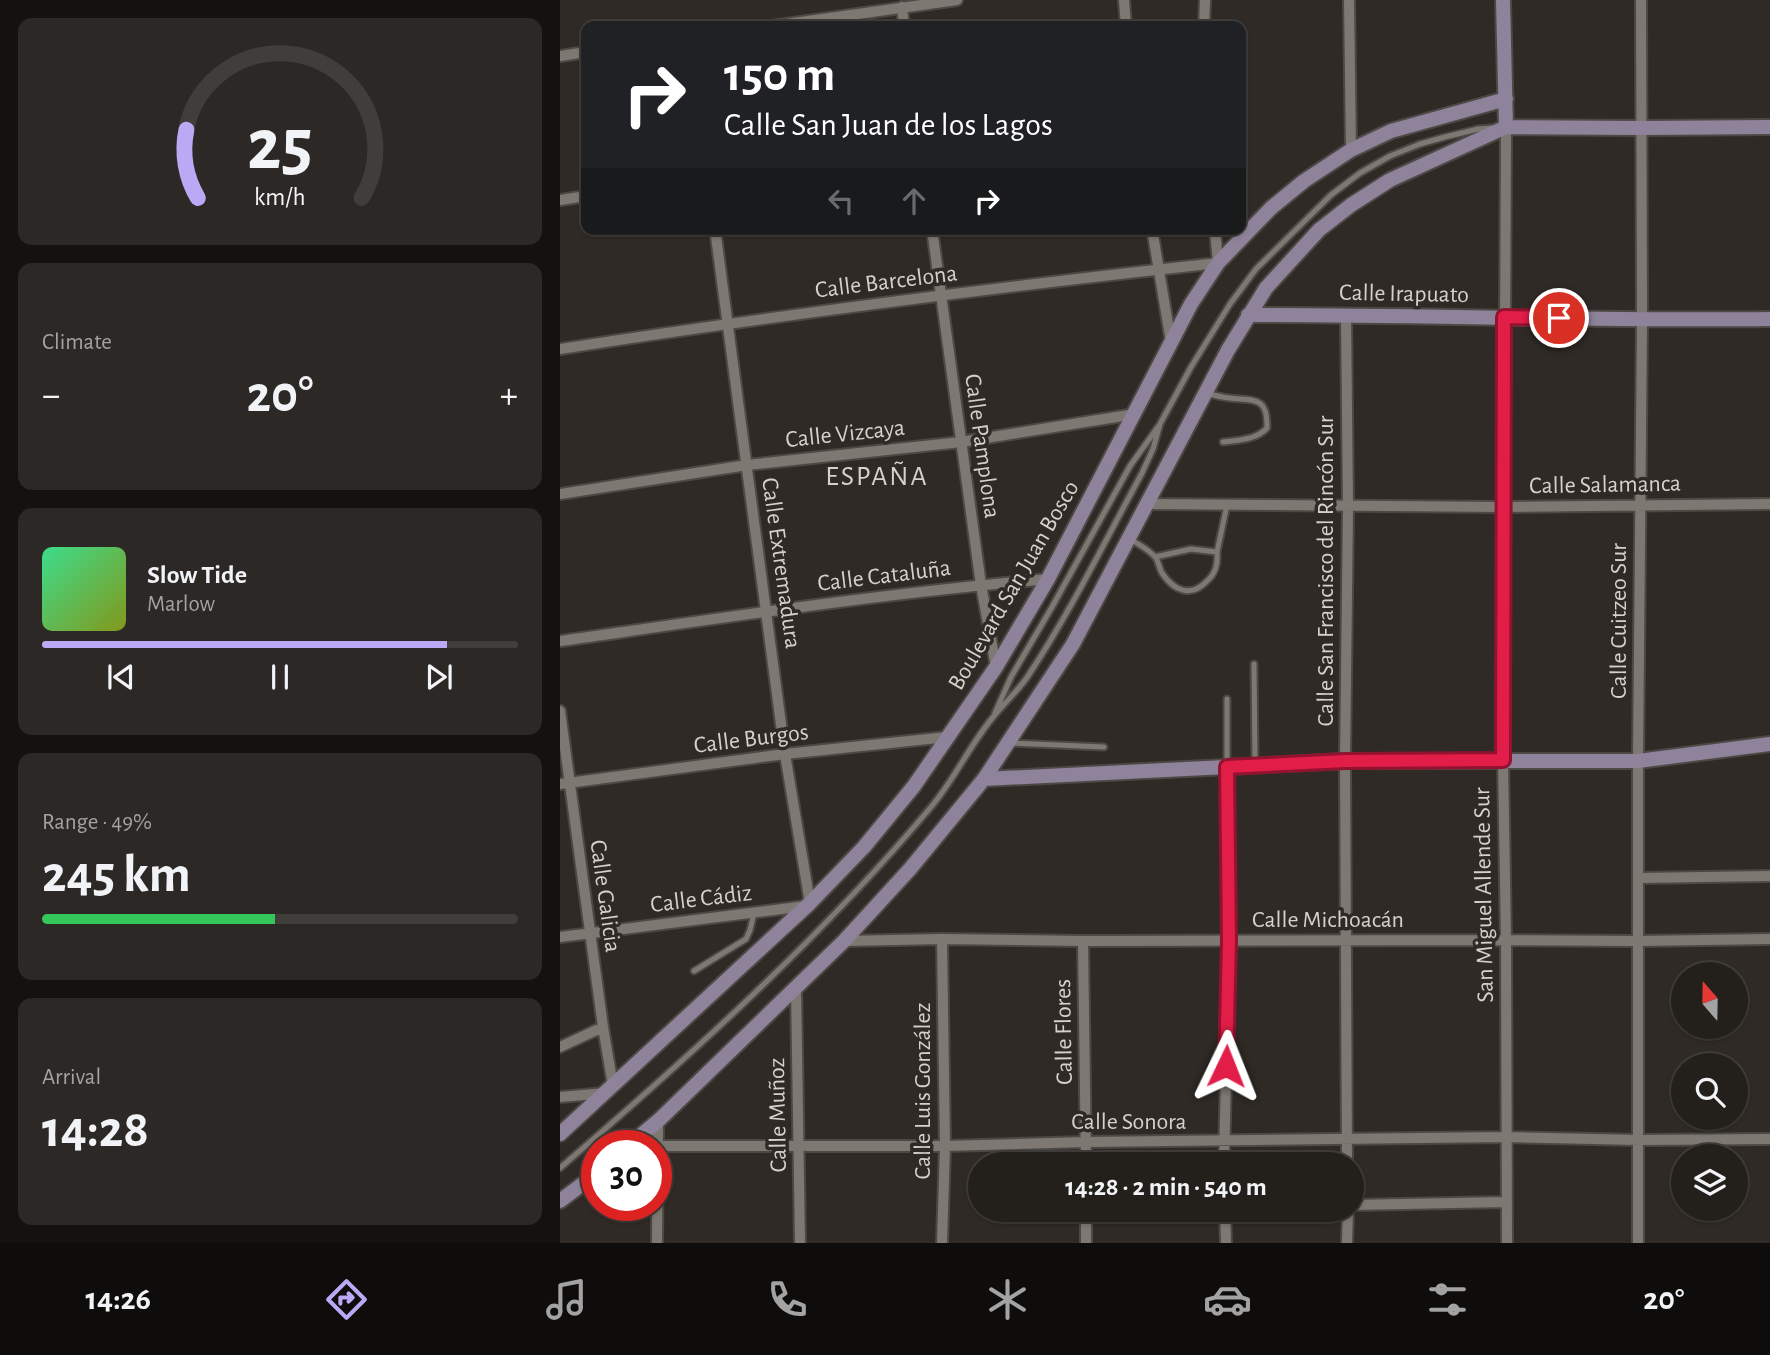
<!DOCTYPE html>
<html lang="en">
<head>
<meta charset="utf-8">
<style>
  :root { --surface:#23201c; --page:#2b2825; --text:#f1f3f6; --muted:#a3a3a3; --line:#403e3b; --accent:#bca9f5 }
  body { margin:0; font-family:"Alegreya Sans",sans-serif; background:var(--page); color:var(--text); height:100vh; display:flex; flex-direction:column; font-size:26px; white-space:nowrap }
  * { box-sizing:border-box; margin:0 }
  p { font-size:23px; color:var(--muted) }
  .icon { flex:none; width:38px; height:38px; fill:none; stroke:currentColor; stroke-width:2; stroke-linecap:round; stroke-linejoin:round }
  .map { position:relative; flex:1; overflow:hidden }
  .panel { display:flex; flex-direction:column; gap:18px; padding:18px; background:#13120f; width:560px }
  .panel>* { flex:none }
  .banner { position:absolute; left:21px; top:21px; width:665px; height:214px; border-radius:14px; box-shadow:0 2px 5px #0004,0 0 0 2px var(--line); background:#202124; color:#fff; overflow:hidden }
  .needle { width:46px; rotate:340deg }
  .tools { position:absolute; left:1111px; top:962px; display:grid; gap:14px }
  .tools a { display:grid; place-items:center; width:77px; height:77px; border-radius:50%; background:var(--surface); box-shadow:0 2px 5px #0004,0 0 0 2px var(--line); font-size:35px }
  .speed { position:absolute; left:21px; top:1130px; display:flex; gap:14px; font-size:35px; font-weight:700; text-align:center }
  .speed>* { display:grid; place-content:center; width:91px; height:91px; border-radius:50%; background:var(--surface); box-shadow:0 2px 5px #0004,0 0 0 2px var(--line); line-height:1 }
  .speed .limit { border:10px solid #d22; background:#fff; color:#111 }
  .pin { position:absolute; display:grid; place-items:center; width:60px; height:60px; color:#fff; margin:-30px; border:4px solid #fff; border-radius:50%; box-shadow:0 2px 7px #0007 }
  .me { position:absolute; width:77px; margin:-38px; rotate:2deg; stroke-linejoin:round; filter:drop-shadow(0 0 5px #0008) }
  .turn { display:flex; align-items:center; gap:24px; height:147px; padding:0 28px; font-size:32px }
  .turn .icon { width:91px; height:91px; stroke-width:2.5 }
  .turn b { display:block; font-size:49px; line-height:60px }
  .lanes { display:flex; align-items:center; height:66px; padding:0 28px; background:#0003; justify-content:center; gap:35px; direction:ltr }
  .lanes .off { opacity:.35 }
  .big { font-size:52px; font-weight:700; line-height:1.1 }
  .panel .tile { flex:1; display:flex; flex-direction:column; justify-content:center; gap:10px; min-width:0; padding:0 24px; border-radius:14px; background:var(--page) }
  .panel .dial { align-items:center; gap:0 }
  .dial svg { height:182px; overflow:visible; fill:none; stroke:var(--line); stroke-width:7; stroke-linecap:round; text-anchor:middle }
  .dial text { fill:var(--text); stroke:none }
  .song { display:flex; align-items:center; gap:21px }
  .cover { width:84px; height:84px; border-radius:10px; background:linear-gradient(135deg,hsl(150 70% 55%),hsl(70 70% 35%)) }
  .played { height:7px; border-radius:4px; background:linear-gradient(90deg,var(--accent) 85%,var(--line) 85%) }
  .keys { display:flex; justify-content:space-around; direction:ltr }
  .heat { display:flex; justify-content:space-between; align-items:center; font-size:38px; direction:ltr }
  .charge { height:10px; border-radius:5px; background:linear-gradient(90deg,#34c759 49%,var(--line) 0) }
  .trip { position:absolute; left:408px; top:1152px; width:396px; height:70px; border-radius:35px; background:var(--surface); box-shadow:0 2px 5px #0004,0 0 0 2px var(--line); font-weight:700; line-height:70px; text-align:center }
  .tabs { display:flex; height:112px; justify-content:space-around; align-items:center; background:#0e0d0b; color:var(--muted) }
  .tabs .icon { width:49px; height:49px }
  .tabs .current { color:var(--accent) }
  .tabs b { font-size:32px; color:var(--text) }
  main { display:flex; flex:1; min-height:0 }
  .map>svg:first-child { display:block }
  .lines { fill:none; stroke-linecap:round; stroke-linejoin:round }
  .lane-casing { stroke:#4c4844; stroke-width:9 }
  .street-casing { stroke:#4c4844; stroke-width:14 }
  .secondary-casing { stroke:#4c4844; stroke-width:18 }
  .path { stroke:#625e59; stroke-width:2.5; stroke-dasharray:5 5; stroke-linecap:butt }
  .lane { stroke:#7e7872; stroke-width:5 }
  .street { stroke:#7e7872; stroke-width:10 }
  .secondary { stroke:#8e839a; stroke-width:14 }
  .route-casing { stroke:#92132f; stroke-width:18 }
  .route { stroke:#e11d48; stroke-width:12 }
  .labels { text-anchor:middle; stroke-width:7; stroke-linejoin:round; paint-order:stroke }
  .street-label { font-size:24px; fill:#d4d1ce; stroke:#2f2a25 }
  .quarter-label { font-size:28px; letter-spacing:2px; fill:#d4d1ce; stroke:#2f2a25 }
</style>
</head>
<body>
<main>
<section class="panel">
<div class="tile dial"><svg viewBox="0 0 100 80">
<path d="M14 69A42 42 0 1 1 86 69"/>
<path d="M14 69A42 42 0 0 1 9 39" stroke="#bca9f5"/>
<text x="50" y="56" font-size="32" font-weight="700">25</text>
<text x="50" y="72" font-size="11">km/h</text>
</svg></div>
<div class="tile"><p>Climate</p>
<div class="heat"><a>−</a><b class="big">20°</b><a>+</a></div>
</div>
<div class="tile">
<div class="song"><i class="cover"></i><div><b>Slow Tide</b><p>Marlow</p></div></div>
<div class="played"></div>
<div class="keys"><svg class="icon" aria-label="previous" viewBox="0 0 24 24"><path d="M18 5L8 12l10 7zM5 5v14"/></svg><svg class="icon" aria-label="pause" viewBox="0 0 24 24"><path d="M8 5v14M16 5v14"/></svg><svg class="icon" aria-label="next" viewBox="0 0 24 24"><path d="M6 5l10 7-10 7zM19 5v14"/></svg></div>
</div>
<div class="tile"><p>Range · 49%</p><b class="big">245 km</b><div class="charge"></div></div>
<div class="tile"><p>Arrival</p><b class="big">14:28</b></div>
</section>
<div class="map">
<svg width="1210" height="1243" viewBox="0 0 1210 1243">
  <rect width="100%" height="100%" fill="#2f2a25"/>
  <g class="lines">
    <g class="lane-casing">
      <path id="lane" d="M 646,393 C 653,395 661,397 669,398 C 693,401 708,395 707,428 C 696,440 678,440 663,442
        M 570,539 C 578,544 590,550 596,558 C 599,563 599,568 602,573 C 614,591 631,598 647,581 C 656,573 658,564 657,552 L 631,549 L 595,557
        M 657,552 L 667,505
        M 694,664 L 695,763
        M 435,713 L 451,677 L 492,607 L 570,466 L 600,424 L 631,367 L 670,304 L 696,269 L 771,195 L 800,173 L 830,156 L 860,144 L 885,137 L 918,129 L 932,128
        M 449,743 L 544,747
        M 667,765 L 667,699
        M 134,971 L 186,939 L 190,930 L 194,913
        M 0,1168 C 130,1056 260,939 371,807 C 395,779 410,744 434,716 C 445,702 458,691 468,676 C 511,611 545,541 582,473 L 593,449 L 600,424"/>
    </g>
    <g class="street-casing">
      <path id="street" d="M 564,0 L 566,26
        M 789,0 L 791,150
        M 342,7 L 344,26
        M 212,26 L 397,0
        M 644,26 L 645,0
        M 0,56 L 26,52
        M 946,127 L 943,760 L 946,940 L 947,1243
        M 0,200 L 26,196
        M 155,229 L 225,754 L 250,903
        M 372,229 L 421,585 L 436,667
        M 592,229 L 611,342
        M 786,315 L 788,507 L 785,761 L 787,1164
        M 0,349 C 219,315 438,287 658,263 L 655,229
        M 0,494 L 187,465 L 401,442 L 575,414
        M 587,504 L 943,507 L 1210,504
        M 0,641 C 162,618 325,593 488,579
        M 0,711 L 43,1027 L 53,1086
        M 0,784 L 225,754 L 387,737
        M 1078,878 L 1210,876
        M 0,937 L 246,906
        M 382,939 L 385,1146 L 382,1243
        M 284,941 L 382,939 L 523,941 L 946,940 L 1079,941 L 1210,939
        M 523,941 L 526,1164
        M 236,987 L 240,1243
        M 0,1047 L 43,1027
        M 0,1097 L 46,1093
        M 97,1146 L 385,1146 L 526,1142 L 946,1137 L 1079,1140 L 1210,1139
        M 664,1164 L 669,941 L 667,767
        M 791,1205 L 946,1202
        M 526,1209 L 526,1243
        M 665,1209 L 666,1243
        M 97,1243 L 98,1121
        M 787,1243 L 788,1209
        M 1078,1243 L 1078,761 L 1082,320 L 1081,0"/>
    </g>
    <g class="secondary-casing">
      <path id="secondary" d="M 943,0 L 946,127
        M 688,315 C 862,315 1036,321 1210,319
        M 424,779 L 785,761 L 1078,761 L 1210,744
        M 0,1134 L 250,903 L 304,847 L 354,786 L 436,667 L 488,579 L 631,304 L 658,263 L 711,208 L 744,181 L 791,150 L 831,131 L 946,99
        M 68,1146 L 98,1121 L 284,941 L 350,869 L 424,779 L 513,644 L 668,350 L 706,288 L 759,230 L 791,205 L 830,180 L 946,127 L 1082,128 L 1210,127
        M 0,1201 L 37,1173"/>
    </g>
    <path class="path" d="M 47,1146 L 55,1140"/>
    <use href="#lane" class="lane"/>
    <use href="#street" class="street"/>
    <use href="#secondary" class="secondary"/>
  </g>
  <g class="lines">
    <g class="route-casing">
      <path id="route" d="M 666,1066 L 669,940 L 667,767 L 785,761 L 943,760 L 944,317 L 999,318"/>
    </g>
    <use href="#route" class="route"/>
  </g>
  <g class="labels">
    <g class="street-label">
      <text transform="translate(326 281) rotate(-7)" y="8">Calle Barcelona</text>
      <text transform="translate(844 293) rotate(1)" y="8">Calle Irapuato</text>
      <text transform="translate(285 433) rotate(-6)" y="8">Calle Vizcaya</text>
      <text transform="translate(423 446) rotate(82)" y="8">Calle Pamplona</text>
      <text transform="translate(1045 484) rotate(-1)" y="8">Calle Salamanca</text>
      <text transform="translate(222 563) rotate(82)" y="8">Calle Extremadura</text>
      <text transform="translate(765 571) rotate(-90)" y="8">Calle San Francisco del Rincón Sur</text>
      <text transform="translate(324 575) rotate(-7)" y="8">Calle Cataluña</text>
      <text transform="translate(453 585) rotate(-60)" y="8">Boulevard San Juan Bosco</text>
      <text transform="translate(1058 621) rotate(-90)" y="8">Calle Cuitzeo Sur</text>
      <text transform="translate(191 738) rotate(-7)" y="8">Calle Burgos</text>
      <text transform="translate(923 895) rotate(-91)" y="8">San Miguel Allende Sur</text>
      <text transform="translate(46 896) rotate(82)" y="8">Calle Galicia</text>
      <text transform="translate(141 898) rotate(-7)" y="8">Calle Cádiz</text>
      <text x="768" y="927">Calle Michoacán</text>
      <text transform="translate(503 1032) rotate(-91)" y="8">Calle Flores</text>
      <text transform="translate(362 1091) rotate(-90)" y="8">Calle Luis González</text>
      <text transform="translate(217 1115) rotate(-91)" y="8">Calle Muñoz</text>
      <text x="569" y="1129">Calle Sonora</text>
    </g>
    <g class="quarter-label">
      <text x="317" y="485">ESPAÑA</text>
    </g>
  </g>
</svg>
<div class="tools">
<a><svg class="needle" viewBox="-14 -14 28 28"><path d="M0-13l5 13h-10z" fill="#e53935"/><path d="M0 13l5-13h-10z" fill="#a3a3a3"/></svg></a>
<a><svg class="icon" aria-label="search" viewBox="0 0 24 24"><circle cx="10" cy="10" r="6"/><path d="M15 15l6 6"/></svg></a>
<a><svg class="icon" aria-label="layers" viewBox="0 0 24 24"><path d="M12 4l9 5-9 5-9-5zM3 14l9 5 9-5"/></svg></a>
</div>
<div class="speed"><div class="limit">30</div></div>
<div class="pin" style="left:999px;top:318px;background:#d93025"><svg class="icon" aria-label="arrive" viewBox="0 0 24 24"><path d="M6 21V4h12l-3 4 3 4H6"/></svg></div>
<svg class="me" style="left:666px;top:1066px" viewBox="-20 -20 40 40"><path d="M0-17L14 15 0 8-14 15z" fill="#e11d48" stroke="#fff" stroke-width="4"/></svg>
<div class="trip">14:28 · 2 min · 540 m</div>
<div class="banner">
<div class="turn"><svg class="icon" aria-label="right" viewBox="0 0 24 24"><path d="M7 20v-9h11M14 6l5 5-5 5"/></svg><div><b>150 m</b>Calle San Juan de los Lagos</div></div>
<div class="lanes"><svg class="icon off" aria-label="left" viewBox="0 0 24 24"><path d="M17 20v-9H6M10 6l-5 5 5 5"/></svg><svg class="icon off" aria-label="ahead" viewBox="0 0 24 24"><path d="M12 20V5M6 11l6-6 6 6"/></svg><svg class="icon" aria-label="right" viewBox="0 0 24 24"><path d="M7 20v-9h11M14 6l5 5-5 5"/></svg></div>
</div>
</div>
</main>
<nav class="tabs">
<b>14:26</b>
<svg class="icon current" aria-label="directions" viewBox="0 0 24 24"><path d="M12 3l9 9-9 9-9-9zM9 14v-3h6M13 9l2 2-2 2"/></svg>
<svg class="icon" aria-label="music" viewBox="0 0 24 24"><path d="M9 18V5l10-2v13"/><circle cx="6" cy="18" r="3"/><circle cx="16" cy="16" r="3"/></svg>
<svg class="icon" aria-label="phone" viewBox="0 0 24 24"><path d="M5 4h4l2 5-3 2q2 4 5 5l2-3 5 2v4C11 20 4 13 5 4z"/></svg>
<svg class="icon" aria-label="climate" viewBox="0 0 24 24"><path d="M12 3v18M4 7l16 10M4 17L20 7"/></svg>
<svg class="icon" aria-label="car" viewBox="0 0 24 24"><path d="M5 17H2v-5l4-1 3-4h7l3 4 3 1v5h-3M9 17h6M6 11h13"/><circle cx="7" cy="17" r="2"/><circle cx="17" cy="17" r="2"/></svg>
<svg class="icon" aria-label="filters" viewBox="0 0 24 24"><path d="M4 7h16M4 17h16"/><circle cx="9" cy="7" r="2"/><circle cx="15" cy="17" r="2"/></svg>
<b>20°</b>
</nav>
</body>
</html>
